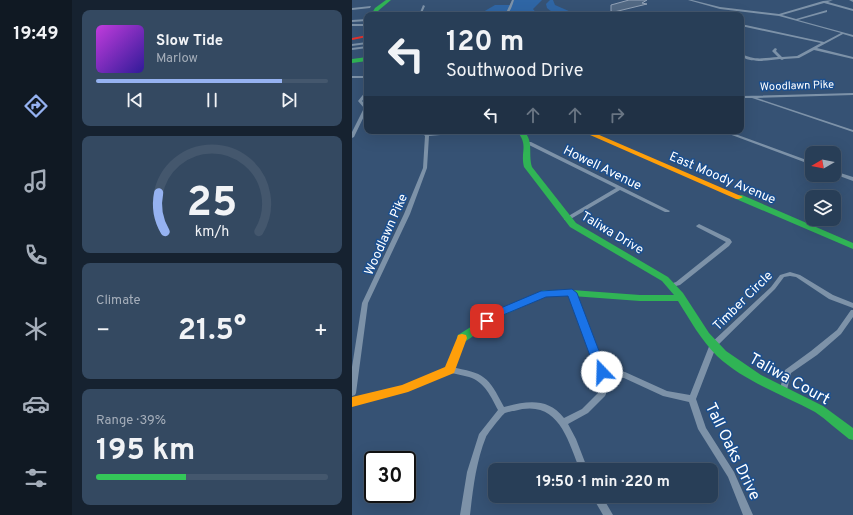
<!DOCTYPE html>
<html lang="en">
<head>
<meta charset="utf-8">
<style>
  :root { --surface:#283e57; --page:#344961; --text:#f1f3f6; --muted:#a5aeba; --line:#44576d; --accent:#95b2f1 }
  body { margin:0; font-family:Overpass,sans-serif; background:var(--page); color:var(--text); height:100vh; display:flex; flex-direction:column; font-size:15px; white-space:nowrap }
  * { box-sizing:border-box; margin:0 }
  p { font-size:13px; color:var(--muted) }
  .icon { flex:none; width:22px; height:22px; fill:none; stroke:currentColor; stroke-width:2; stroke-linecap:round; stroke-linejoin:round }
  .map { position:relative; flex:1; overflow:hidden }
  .details { display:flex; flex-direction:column; gap:10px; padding:10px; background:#162230; width:280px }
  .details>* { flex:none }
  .guide { position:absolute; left:12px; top:12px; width:380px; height:122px; border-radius:8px; box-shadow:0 4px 16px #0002,0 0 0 1px var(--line); background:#283e57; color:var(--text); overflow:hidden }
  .needle { width:26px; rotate:260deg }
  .tools { position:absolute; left:453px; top:146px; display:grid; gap:8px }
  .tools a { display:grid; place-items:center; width:36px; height:36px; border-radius:8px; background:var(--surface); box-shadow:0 4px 16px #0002,0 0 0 1px var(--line); font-size:20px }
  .speed { position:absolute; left:12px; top:451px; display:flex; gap:8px; font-size:20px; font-weight:700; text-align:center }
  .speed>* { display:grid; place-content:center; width:52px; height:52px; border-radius:50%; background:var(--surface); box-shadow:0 4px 16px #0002,0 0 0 1px var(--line); line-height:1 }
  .speed .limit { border:2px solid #111; border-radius:6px; background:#fff; color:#111 }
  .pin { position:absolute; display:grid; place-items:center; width:34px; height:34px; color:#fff; margin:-17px; border-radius:8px; box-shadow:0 2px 6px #0006 }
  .me { position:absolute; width:44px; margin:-22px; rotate:339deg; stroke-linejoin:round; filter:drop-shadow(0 0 3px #0008) }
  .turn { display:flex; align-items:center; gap:14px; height:84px; padding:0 16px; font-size:18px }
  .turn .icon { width:52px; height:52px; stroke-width:2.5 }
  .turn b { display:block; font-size:28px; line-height:34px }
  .lanes { display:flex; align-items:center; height:38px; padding:0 16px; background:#0003; justify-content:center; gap:20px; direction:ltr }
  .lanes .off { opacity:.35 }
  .big { font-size:30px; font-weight:700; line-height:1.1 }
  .details .widget { flex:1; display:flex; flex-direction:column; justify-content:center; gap:6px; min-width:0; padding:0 14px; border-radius:8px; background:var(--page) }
  .details .dial { align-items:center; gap:0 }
  .dial svg { height:104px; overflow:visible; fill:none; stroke:var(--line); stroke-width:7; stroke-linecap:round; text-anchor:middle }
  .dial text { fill:var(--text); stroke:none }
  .song { display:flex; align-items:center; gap:12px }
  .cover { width:48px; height:48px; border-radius:6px; background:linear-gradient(135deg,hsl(290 70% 55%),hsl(250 70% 35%)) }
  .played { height:4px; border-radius:2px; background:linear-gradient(90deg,var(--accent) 80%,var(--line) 80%) }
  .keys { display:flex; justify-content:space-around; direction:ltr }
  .heat { display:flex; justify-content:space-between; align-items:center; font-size:22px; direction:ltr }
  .charge { height:6px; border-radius:3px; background:linear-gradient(90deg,#34c759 39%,var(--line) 0) }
  .trip { position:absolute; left:136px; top:463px; width:230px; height:40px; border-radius:8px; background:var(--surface); box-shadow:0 4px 16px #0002,0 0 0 1px var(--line); font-weight:700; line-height:40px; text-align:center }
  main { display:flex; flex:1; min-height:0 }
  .menu { display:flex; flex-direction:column; width:72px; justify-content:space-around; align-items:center; background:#101923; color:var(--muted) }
  .menu .icon { width:28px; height:28px }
  .menu .current { color:var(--accent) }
  .menu b { font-size:18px; color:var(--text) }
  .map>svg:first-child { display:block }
  .green { fill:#2f66a5 }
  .building { fill:#526984; stroke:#92a2b6 }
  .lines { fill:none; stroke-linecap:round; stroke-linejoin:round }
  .street { fill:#7d92a8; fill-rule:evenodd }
  .fast { fill:#30b455; fill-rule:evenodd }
  .slow { fill:#ff9f0a; fill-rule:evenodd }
  .jam { fill:#e5322d; fill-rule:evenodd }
  .route { fill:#1a73e8; stroke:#114b97 }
  .labels { text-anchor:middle; stroke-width:3; stroke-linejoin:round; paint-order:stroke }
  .far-street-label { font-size:11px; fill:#fff; stroke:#1b4f8f }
  .street-label { font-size:13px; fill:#fff; stroke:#1b4f8f }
  .near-street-label { font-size:16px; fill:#fff; stroke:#1b4f8f }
</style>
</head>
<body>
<main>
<nav class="menu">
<b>19:49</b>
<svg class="icon current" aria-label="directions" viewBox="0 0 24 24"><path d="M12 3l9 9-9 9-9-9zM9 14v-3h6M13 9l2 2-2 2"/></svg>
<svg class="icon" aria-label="music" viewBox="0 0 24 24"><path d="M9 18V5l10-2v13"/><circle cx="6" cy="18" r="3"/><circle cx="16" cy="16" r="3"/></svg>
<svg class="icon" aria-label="phone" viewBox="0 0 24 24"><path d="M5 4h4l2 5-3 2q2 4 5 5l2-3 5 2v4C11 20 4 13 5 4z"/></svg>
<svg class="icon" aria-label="climate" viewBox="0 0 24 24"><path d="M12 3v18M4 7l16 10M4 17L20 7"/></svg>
<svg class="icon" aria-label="car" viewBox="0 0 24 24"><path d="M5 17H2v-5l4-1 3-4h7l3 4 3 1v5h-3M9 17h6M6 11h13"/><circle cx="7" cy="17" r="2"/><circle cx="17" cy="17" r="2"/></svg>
<svg class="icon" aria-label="filters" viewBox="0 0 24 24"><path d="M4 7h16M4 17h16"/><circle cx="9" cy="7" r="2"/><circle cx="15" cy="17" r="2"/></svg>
</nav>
<section class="details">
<div class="widget">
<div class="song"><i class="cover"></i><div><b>Slow Tide</b><p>Marlow</p></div></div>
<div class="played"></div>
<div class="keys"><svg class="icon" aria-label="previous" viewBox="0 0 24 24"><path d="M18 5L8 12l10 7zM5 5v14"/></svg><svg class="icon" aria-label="pause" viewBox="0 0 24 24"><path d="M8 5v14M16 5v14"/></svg><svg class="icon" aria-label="next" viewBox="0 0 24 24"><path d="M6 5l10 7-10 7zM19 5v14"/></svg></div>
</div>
<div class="widget dial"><svg viewBox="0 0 100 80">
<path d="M14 69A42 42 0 1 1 86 69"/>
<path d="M14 69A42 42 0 0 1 9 39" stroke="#95b2f1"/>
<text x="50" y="56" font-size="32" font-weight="700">25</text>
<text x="50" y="72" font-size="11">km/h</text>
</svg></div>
<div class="widget"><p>Climate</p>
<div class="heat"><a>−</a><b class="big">21.5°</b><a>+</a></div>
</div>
<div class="widget"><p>Range · 39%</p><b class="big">195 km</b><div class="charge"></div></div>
</section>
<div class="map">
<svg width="501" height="515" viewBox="0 0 501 515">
  <rect width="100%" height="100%" fill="#365274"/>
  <path class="green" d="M 160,0 L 190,0 L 181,9 L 186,15 L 126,15 L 143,5 L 158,5 Z
    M 201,0 L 203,5 L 219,12 L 246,15 C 231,16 206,19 195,8 L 194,4 L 198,0 Z"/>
  <path class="building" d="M 277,0 L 295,0 L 290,3 L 295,4 L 262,12 L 259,11 L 259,5 Z"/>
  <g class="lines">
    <path class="street" d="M 160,0 L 162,0 C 160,6 158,15 151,15 L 154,13 Z
      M 336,0 L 340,0 L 368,7 L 427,14 L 471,1 L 481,0 L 476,2 L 501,9 L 501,11 L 472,3 L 430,15 L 444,19 L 475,10 L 475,12 L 446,20 L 501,35 L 501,37 L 491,34 L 465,48 L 501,57 L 501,59 L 462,50 L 447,58 L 432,59 L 430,60 L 428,59 C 416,60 399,64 389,56 L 389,53 C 401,61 412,58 426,57 L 420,51 L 423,48 L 425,49 L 424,51 L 430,57 L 445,56 L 469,43 L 389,26 L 389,24 L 472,42 L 489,33 L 427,16 L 368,9 Z
      M 497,0 L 501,0 L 501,2 Z
      M 71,5 L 73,6 L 69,15 L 67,15 Z
      M 19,6 L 18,8 L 0,10 L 0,8 Z
      M 15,19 L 15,21 L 0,22 L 0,20 Z
      M 0,24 L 15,24 L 15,26 L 0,26 Z
      M 389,39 L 391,40 L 391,43 L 389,44 Z
      M 15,42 L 15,44 L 0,46 L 0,44 Z
      M 15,46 L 15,48 L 0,50 L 0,48 Z
      M 0,76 L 15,76 L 15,78 L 0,78 Z
      M 14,91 L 15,91 L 15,95 L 10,101 L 15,107 L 15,110 L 2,137 L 0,138 L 0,132 L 12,108 L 6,101 Z
      M 501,93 L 501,95 L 405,98 L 501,130 L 501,132 L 400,98 L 389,98 L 389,96 Z
      M 73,131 L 77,131 L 77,133 L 106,131 L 124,131 L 122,132 L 77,136 L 75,168 L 58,214 L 16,303 L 4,393 L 3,395 L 0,396 L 0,367 L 10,303 L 52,214 L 71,168 L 73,136 L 72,135 Z
      M 369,131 L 375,131 L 460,162 L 460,165 Z
      M 175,142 L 179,142 L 318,211 L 317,212 L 313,212 L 268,190 L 217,220 L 213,220 L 212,219 L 213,218 L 264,188 L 175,144 Z
      M 482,171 L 501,177 L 501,181 L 482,174 Z
      M 347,224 L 378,239 L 380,242 L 377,246 L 328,285 L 320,287 L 318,286 L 317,285 L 318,284 L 324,282 L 374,242 L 345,227 L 344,226 Z
      M 438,272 L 448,275 L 481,295 L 501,303 L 501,308 L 477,299 L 444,277 L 438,276 L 432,277 L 423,289 L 364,347 L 344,399 L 354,428 L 382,472 L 401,515 L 391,515 L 376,477 L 346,429 L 337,402 L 311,396 L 272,378 L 254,375 L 254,394 L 253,396 L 236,413 L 216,424 L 224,439 L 236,470 L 228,470 C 215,438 206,398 162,411 C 160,411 156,412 153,413 C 150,415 136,433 134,437 C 124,462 121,489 118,515 L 108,515 L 115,472 L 127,434 L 146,410 C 139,397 133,382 117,377 C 110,375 103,374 95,372 L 94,370 L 95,368 L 98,367 C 133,373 136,376 152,407 C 174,401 196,397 212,418 L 230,409 L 246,393 L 246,372 L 217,293 L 220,291 L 223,293 L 253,370 L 273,372 L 315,391 L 338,395 L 358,344 L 419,287 L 428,275 Z
      M 499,310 L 501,310 L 501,317 L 489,334 L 465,355 L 439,373 L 434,394 L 431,395 L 428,394 L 427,392 L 433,370 L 459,351 L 485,330 Z
      M 240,496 L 250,496 L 261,515 L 251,515 Z"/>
    <path class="fast" d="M 34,0 L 39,0 L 27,10 L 23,15 L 19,15 L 23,8 Z
      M 15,57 L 15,61 L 0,63 L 0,59 Z
      M 165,131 L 172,131 C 182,142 176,153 180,167 L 224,223 L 316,277 L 331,293 L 357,333 L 374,351 L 409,375 L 471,406 L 501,428 L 501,440 L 497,439 C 485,430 475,420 463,412 C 430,394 393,382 365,356 C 349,340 338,320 326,301 L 288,301 L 220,296 L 193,296 L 152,315 L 114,341 L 106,341 L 105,338 L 106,335 L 144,311 L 192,290 L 220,290 L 288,295 L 322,295 L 310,281 L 218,227 L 172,167 C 168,151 177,146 165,131 Z
      M 384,195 L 390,195 L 501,243 L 501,249 L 384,199 L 383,197 Z"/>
    <path class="slow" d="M 229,131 L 238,131 L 391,197 L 387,199 L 384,199 Z
      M 110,334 L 114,335 L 115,338 L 102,373 L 56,392 L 0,407 L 0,397 L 50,385 L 93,367 L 105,338 L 106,335 Z"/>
    <path class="jam" d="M 15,35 L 15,37 L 0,40 L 0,38 Z"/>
  </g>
  <path class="route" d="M 220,289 L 225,293 L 255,372 L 254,375 L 250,376 L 246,375 L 244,372 L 216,296 L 194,297 L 151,315 L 139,324 L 131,324 L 130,321 L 144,310 L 189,291 Z"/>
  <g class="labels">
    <g class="far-street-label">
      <text transform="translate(445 85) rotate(-2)" y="4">Woodlawn Pike</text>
    </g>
    <g class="street-label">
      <text transform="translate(251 167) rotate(26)" y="5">Howell Avenue</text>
      <text transform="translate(371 177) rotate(23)" y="5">East Moody Avenue</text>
      <text transform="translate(261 232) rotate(31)" y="5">Taliwa Drive</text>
      <text transform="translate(33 234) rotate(-66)" y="5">Woodlawn Pike</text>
      <text transform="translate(390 300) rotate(-45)" y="5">Timber Circle</text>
    </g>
    <g class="near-street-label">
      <text transform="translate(438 378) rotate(29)" y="6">Taliwa Court</text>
      <text transform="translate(382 451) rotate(64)" y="6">Tall Oaks Drive</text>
    </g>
  </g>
</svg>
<div class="tools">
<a><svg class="needle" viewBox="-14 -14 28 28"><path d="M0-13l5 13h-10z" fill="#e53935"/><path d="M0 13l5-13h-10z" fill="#a5aeba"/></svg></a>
<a><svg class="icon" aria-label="layers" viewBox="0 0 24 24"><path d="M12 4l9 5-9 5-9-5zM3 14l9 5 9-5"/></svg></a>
</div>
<div class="speed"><div class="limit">30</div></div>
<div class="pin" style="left:135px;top:321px;background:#d93025"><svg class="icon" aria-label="arrive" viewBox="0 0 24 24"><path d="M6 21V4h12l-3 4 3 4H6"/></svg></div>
<svg class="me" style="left:250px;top:372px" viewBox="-20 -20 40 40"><circle r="19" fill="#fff"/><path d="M0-13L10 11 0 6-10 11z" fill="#1a73e8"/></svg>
<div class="trip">19:50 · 1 min · 220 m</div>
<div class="guide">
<div class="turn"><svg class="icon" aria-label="left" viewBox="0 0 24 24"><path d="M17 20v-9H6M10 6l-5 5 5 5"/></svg><div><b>120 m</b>Southwood Drive</div></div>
<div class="lanes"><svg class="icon" aria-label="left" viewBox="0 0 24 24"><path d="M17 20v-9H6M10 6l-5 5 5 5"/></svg><svg class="icon off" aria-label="ahead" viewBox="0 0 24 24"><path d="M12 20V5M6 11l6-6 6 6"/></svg><svg class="icon off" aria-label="ahead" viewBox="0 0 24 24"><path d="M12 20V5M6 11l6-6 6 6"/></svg><svg class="icon off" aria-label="right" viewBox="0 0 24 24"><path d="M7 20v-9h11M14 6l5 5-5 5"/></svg></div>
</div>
</div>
</main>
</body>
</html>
